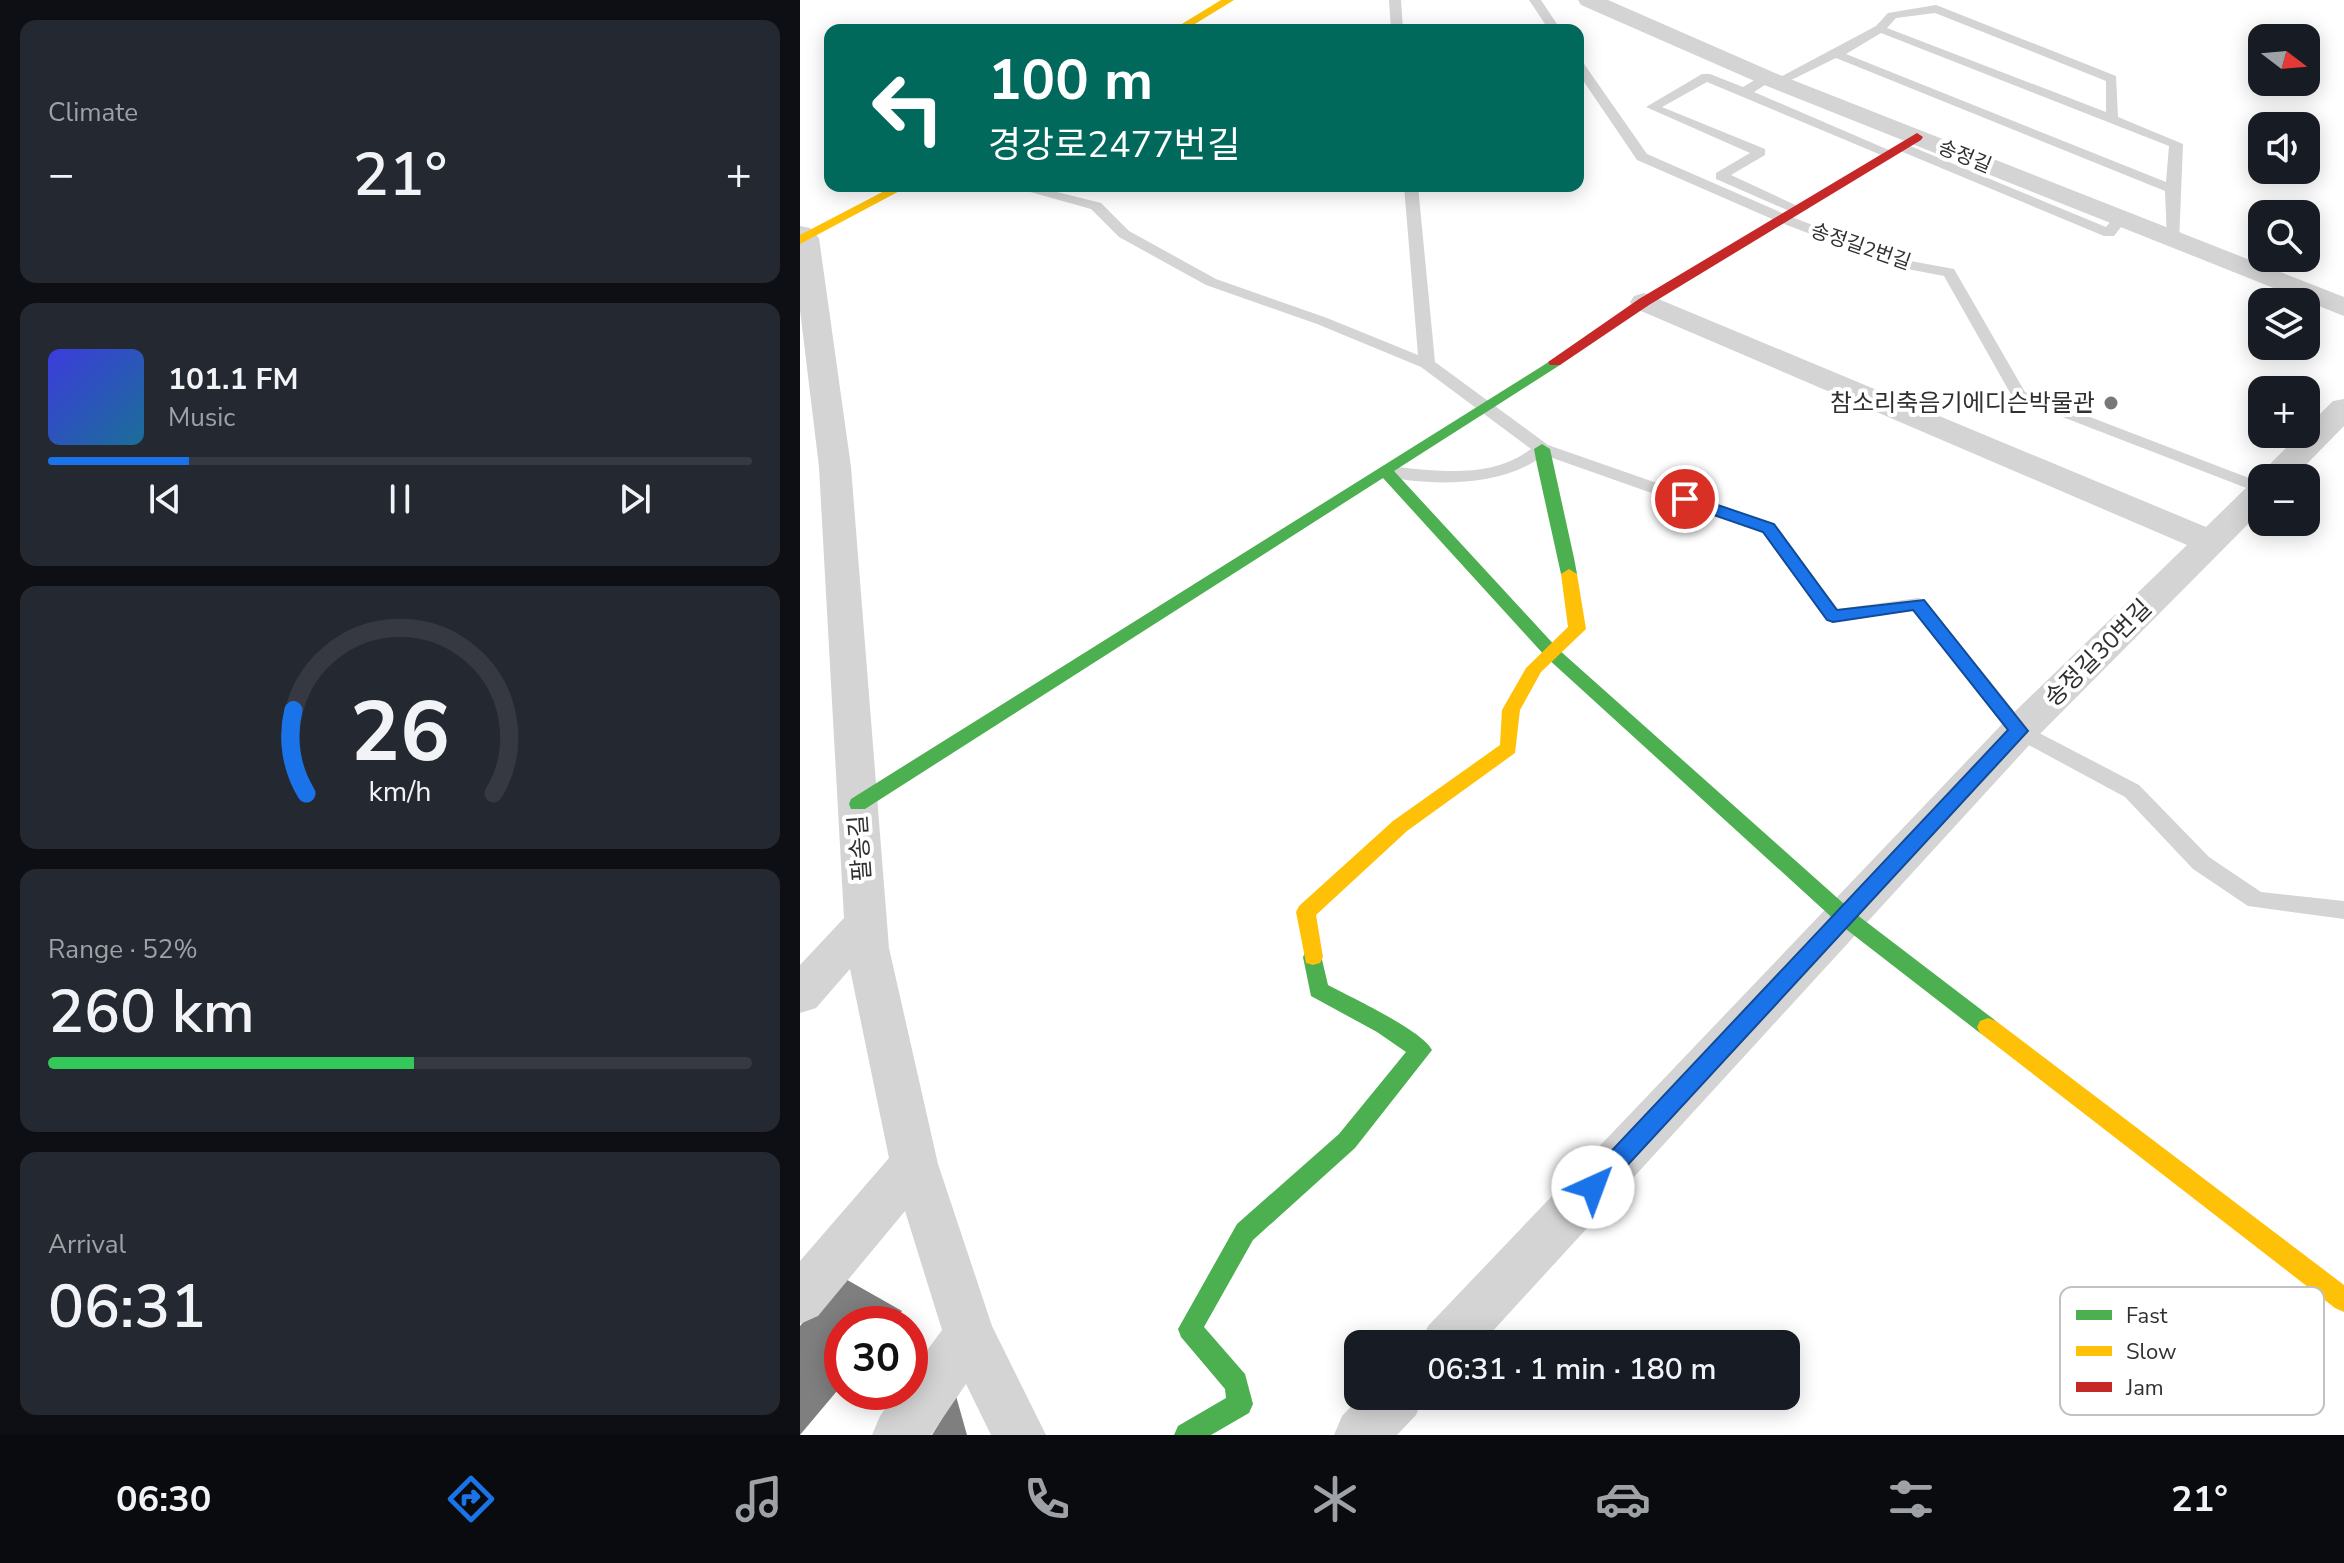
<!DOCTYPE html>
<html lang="en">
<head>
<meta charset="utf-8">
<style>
  :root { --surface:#171b24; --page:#242831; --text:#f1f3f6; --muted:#9ea1a6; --line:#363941; --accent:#1a73e8 }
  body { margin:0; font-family:"Nunito Sans","Noto Sans KR",sans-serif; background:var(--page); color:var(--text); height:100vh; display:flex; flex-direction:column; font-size:30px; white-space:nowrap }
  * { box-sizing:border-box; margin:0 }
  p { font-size:26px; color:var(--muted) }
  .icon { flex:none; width:44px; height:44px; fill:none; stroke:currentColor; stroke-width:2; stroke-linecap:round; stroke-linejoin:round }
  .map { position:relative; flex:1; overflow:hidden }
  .drawer { display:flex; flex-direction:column; gap:20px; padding:20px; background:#0d0f14; width:800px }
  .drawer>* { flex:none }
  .top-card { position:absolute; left:24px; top:24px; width:760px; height:168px; border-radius:16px; box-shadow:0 4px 20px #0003; background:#00695c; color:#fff; overflow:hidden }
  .needle { width:52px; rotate:106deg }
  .controls { position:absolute; left:1448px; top:24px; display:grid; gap:16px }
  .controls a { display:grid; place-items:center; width:72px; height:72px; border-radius:16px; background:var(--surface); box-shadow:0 4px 20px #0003; font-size:40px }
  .speed { position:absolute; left:24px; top:1306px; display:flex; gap:16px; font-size:40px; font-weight:700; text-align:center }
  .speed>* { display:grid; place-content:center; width:104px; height:104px; border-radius:50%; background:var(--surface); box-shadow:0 4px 20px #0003; line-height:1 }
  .speed .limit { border:12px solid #d22; background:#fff; color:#111 }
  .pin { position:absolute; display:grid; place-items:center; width:68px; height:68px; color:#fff; margin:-34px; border:4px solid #fff; border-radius:50%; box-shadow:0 2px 8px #0007 }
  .me { position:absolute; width:88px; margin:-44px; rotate:43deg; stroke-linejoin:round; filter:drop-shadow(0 0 6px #0008) }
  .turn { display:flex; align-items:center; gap:28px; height:168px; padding:0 32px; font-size:36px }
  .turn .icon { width:104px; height:104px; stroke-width:2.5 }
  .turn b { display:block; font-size:56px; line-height:68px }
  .big { font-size:60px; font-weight:600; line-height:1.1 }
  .drawer .card { flex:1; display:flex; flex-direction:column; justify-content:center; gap:12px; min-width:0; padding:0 28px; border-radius:16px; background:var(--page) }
  .drawer .dial { align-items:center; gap:0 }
  .dial svg { height:208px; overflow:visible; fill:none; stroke:var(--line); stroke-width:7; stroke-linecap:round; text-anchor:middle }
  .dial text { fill:var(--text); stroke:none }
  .song { display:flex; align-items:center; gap:24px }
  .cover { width:96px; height:96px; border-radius:12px; background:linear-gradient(135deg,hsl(240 70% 55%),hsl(200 70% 35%)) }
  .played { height:8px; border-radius:4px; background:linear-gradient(90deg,var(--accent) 20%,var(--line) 20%) }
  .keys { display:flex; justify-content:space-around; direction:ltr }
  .heat { display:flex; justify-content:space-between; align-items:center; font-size:44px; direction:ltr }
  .charge { height:12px; border-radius:6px; background:linear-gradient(90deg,#34c759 52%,var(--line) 0) }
  .trip { position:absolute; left:544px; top:1330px; width:456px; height:80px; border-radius:16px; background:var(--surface); box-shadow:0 4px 20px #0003; font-weight:600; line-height:80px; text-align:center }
  .dock { display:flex; height:128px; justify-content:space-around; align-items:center; background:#090b0e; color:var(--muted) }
  .dock .icon { width:56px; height:56px }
  .dock .active { color:var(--accent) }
  .dock b { font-size:36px; color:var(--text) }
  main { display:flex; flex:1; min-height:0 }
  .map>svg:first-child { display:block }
  .building { fill:#7f7f7f }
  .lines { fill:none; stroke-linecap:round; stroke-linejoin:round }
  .lane { fill:#d4d4d4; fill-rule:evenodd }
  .street { fill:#d4d4d4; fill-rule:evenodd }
  .fast { fill:#4caf50; fill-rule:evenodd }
  .slow { fill:#ffc107; fill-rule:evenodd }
  .jam { fill:#c62828; fill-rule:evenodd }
  .route { fill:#1a73e8; stroke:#114b97; stroke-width:2 }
  .poi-dot { fill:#787878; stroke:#fff; stroke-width:3 }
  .labels { text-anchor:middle; stroke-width:8; stroke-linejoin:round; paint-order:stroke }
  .far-street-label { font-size:20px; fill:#303030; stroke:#fff }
  .poi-label { font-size:24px; fill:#303030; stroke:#fff; text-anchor:end }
  .street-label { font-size:24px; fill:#303030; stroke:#fff }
  .key { fill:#fff; stroke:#c1c1c1; stroke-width:2 }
  .key-label { font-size:22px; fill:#303030 }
</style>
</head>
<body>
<main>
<section class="drawer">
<div class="card"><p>Climate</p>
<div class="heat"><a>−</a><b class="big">21°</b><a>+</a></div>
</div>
<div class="card">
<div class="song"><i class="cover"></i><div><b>101.1 FM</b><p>Music</p></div></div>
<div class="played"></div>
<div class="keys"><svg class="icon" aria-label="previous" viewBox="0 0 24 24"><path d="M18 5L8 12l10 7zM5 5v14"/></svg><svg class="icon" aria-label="pause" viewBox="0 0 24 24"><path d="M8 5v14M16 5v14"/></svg><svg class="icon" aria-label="next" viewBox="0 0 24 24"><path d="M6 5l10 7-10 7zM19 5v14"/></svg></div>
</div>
<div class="card dial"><svg viewBox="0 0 100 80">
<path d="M14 69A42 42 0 1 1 86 69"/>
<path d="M14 69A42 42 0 0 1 9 37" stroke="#1a73e8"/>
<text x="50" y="56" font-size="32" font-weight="700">26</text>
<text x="50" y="72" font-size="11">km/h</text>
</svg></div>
<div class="card"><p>Range · 52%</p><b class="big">260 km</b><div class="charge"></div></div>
<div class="card"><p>Arrival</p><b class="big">06:31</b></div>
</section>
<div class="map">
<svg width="1544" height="1435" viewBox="0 0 1544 1435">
  <rect width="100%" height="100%" fill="#fff"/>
  <path class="building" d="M 42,1277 L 102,1311 L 91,1324 L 42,1324 L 42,1385 L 0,1435 L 0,1326 Z
    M 156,1396 L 167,1435 L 132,1435 Z"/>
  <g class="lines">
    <path class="lane" d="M 589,0 L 601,0 L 603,30 L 591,30 Z
      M 729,0 L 741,0 L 761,30 L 749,30 Z
      M 1136,5 L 1316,76 L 1318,117 L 1383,144 L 1379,243 L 1369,243 L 1367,240 L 1365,191 L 1036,58 L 981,85 L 971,82 L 1076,26 L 1088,13 ZM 1135,13 L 1306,81 L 1306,112 L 1087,28 L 1096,18 ZM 1081,33 L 1369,146 L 1366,182 L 1046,54 Z
      M 778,60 L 782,61 L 847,154 L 989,216 L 1105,260 L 1154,269 L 1225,392 L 1462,483 L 1462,494 L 1213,398 L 1144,276 L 1097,267 L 979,222 L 837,160 L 778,73 Z
      M 902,74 L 910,74 L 943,87 L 963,75 L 971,75 L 971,81 L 954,92 L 1098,154 L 1086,157 L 907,82 L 862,107 L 965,149 L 965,155 L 931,175 L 1006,210 L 994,213 L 916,179 L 916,173 L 950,153 L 846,107 Z
      M 1103,143 L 1306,227 L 1316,215 L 1326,215 L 1328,218 L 1314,236 L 1304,236 L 1098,150 L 1096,147 Z
      M 209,186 L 233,186 L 301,203 L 329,231 L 416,279 L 527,318 L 618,355 L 604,186 L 618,186 L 635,362 L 748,445 L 974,524 L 1038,609 L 1118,598 L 1125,600 L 1226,726 L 1339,785 L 1409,857 L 1461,892 L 1544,901 L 1544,919 L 1448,906 L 1393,869 L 1325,797 L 1212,736 L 1113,611 L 1033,622 L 1026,620 L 962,532 L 744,455 C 703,487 629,487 579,475 L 576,471 L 585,466 C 634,470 689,481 731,449 L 621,367 L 517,324 L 406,285 L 319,237 L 291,209 Z"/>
    <path class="street" d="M 778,0 L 808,0 L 975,73 L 1544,297 L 1544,316 L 959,83 L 781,5 Z
      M 0,226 L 10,228 L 19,238 L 51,467 L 89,948 L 138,1164 L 192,1326 L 246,1435 L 191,1435 L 166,1384 L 131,1435 L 72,1435 L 80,1416 L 97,1392 L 110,1392 L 110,1374 L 142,1330 L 105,1211 L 18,1316 L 0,1324 L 0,1261 L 89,1158 L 50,969 L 16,1008 L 0,1013 L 0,965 L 44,918 L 19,467 L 0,310 Z
      M 844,293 L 1406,527 L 1450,484 L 1461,481 L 1459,478 L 1463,471 L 1500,434 L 1506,434 L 1506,428 L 1533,401 L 1544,399 L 1544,426 L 1493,478 L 1462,478 L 1462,510 L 1233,741 L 681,1344 L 620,1344 L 628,1326 L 1205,721 L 1387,545 L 834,308 L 830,302 L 834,296 Z
      M 561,1396 L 624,1396 L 616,1415 L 597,1435 L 534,1435 L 542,1416 Z"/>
    <path class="fast" d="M 755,358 L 762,362 L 760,365 L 594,471 L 758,649 L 1052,911 L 1196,1021 L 1199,1027 L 1196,1033 L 1188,1036 L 1180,1033 L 1038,923 L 746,657 L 583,478 L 65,809 L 51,809 L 49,804 L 51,799 Z
      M 742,444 L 750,449 L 774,558 L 777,574 L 769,579 L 761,574 L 737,465 L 734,449 Z
      M 513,949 L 520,951 L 528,985 C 550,997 622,1030 632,1050 L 555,1148 L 453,1240 L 404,1327 L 445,1374 L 453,1404 L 449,1413 L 411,1435 L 374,1435 L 378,1426 L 426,1398 L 425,1389 L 381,1337 L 378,1329 L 437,1224 L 539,1134 L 606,1052 L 577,1032 L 511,996 L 503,957 L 506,951 Z"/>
    <path class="slow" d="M 421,0 L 434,0 L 385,30 L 372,30 Z
      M 94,186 L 109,186 L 0,244 L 0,235 Z
      M 769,569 L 777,574 L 786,629 L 741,672 L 720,710 L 715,753 L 607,831 L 516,915 L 523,957 L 520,963 L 513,965 L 506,963 L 496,912 L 499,906 L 593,821 L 700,745 L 702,710 L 726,668 L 768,627 L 761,574 Z
      M 1188,1018 L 1196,1021 L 1544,1285 L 1544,1312 L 1535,1308 L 1180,1033 L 1177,1027 L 1180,1021 Z"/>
    <path class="jam" d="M 1117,133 L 1123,137 L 1121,140 L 849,305 L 760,365 L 750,365 L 748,362 L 839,299 Z"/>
  </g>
  <path class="route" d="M 885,494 L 974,524 L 1037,610 L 1124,600 L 1228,731 L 801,1194 L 793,1197 L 785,1194 L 781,1187 L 785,1179 L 1208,730 L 1113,610 L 1033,622 L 1027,620 L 963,532 L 879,503 L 877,499 Z"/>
  <circle class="poi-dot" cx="1311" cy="403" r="8"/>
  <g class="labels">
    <g class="far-street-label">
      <text transform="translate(1165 156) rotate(22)" y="7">송정길</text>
      <text transform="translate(1061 246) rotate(19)" y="7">송정길2번길</text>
    </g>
    <g class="poi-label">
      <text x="1295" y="411">참소리축음기에디슨박물관</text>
    </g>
    <g class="street-label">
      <text transform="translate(1298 653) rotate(-45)" y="8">송정길30번길</text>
      <text transform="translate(60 848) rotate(-94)" y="8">팔송길</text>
    </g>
  </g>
  <rect x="1260" y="1287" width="264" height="128" rx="12" class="key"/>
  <rect x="1276" y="1310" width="36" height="10" fill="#4caf50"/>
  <rect x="1276" y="1346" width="36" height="10" fill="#ffc107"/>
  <rect x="1276" y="1382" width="36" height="10" fill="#c62828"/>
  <g class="key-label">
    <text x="1326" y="1323">Fast</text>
    <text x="1326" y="1359">Slow</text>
    <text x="1326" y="1395">Jam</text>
  </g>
</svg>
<div class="controls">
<a><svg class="needle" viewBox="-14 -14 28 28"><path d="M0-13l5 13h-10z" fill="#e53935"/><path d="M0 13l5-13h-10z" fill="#9ea1a6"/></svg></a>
<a><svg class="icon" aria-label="sound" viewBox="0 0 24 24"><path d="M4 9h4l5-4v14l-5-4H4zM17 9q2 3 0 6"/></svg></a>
<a><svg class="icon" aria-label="search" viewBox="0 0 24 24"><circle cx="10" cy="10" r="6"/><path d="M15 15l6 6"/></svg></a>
<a><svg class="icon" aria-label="layers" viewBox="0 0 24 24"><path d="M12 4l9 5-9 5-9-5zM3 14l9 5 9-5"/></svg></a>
<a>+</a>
<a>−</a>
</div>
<div class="speed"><div class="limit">30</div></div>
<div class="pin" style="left:885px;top:499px;background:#d93025"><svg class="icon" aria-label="arrive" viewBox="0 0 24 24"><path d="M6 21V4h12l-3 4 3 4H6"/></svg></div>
<svg class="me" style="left:793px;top:1187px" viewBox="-20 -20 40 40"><circle r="19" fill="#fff"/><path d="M0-13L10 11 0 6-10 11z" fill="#1a73e8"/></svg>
<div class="trip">06:31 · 1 min · 180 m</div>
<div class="top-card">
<div class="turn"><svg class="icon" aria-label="left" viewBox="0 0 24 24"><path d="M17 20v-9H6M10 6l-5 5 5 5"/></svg><div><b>100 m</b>경강로2477번길</div></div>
</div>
</div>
</main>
<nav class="dock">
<b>06:30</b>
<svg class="icon active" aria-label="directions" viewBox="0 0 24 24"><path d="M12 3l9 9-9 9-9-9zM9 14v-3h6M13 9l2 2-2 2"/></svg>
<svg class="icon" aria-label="music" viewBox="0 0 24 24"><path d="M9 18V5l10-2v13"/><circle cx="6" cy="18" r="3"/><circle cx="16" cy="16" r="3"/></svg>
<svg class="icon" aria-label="phone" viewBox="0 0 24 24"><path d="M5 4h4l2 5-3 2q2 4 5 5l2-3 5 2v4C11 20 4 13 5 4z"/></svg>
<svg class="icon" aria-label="climate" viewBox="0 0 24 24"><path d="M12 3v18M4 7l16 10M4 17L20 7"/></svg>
<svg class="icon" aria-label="car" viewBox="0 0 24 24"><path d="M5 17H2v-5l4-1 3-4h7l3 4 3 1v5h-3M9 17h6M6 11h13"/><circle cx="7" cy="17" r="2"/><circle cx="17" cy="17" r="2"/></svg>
<svg class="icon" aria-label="filters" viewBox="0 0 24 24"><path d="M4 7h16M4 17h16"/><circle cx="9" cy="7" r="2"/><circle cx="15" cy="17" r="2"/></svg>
<b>21°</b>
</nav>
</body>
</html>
